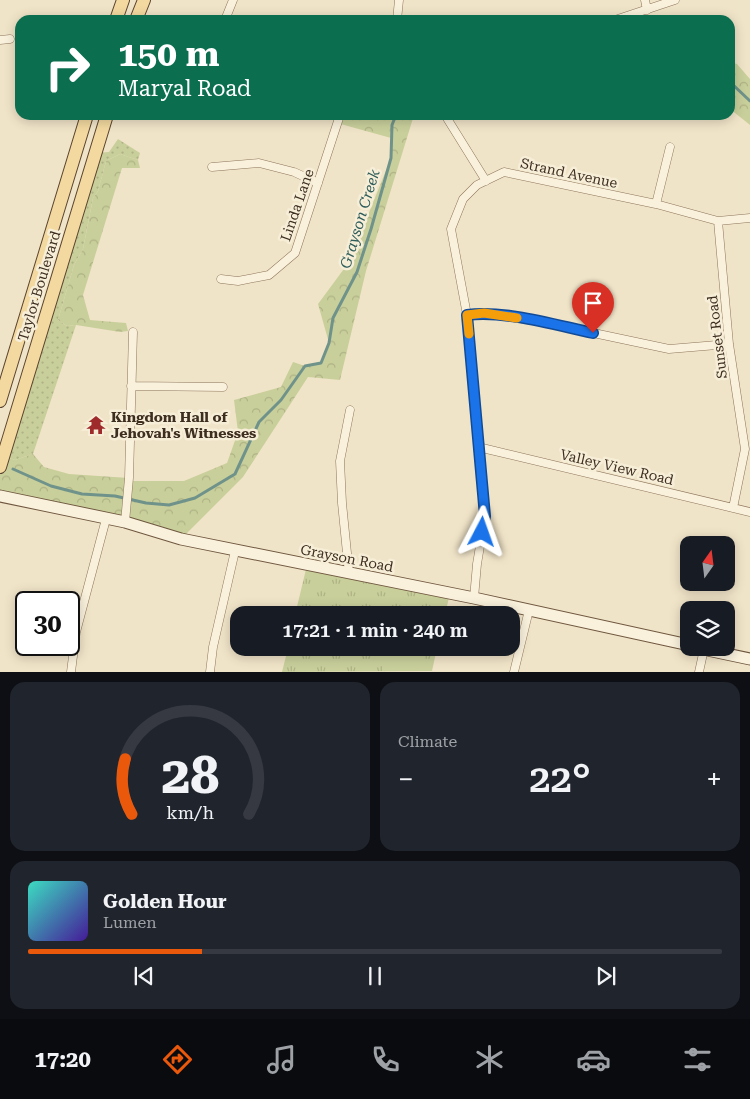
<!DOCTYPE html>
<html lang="en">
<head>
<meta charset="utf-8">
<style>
  :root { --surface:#171b24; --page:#20242c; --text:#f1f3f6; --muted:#9ea1a6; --line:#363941; --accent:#ea580c }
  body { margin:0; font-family:"Roboto Serif",serif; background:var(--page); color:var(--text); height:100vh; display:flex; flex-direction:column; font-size:19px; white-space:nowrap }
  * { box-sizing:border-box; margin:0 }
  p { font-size:16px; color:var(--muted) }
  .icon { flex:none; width:28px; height:28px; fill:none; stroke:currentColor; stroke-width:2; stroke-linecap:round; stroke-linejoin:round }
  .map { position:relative; height:672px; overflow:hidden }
  .panel { display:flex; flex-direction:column; gap:10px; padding:10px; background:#0d0f14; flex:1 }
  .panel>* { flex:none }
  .hud { position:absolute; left:15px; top:15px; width:720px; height:105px; border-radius:15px; box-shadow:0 2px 12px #0003; background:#0b6e4f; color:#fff; overflow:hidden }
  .needle { width:32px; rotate:14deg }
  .controls { position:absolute; left:680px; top:536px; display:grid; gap:10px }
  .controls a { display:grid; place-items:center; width:55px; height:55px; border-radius:10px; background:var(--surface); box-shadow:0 2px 12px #0003; font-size:25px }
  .speed { position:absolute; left:15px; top:591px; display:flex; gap:10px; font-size:25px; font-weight:700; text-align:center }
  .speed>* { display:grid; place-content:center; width:65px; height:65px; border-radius:50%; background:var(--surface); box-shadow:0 2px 12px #0003; line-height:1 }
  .speed .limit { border:2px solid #111; border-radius:8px; background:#fff; color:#111 }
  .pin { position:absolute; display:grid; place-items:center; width:42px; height:42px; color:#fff; margin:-51px -21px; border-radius:50% 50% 50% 0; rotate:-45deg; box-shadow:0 0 5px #0007 }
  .pin .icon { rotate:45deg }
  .me { position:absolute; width:55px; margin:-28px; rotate:4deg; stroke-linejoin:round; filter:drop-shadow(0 0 4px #0008) }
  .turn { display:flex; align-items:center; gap:18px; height:105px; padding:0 20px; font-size:22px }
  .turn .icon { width:65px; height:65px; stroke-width:2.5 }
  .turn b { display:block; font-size:35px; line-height:42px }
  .big { font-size:38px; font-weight:600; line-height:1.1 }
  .panel .widget { flex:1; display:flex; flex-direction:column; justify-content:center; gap:8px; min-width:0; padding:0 18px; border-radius:15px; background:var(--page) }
  .panel .dial { align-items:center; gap:0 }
  .dial svg { height:130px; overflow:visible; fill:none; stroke:var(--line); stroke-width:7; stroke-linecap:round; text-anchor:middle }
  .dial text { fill:var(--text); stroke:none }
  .song { display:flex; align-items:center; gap:15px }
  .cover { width:60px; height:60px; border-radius:8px; background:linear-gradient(135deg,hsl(170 70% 55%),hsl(260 70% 35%)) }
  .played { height:5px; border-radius:2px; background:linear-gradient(90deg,var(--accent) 25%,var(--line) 25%) }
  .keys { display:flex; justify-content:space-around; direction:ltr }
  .heat { display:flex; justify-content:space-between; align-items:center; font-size:28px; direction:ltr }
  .panel .tiles { flex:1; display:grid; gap:10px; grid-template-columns:1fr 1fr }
  .widget:last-child { grid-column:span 2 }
  .trip { position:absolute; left:230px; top:606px; width:290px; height:50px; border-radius:15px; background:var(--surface); box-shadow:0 2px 12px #0003; font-weight:600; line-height:50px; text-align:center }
  .dock { display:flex; height:80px; justify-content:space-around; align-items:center; background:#090b0e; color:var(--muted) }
  .dock .icon { width:35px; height:35px }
  .dock .active { color:var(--accent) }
  .dock b { font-size:22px; color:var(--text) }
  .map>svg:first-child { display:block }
  .grass { fill:url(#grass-dots) }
  .forest { fill:url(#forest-crowns) }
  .park { fill:url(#park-tufts) }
  .pitch { fill:#c9cf9b }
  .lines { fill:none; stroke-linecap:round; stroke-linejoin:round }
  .stream { stroke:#6f938a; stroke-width:3 }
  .street-casing { stroke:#8d765c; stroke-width:9 }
  .secondary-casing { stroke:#6f573f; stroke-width:13 }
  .primary-casing { stroke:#5b4430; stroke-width:14 }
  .street { stroke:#faf1dc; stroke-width:8 }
  .secondary { stroke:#faf1dc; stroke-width:11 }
  .primary { stroke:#f3d9a0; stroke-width:12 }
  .route-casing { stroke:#114b97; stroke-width:12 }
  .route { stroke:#1a73e8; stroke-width:9 }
  .slow { stroke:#f59e0b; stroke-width:9 }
  .labels { text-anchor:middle; stroke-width:5; stroke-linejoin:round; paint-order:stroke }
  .street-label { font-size:14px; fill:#3d2e20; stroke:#f7eed8 }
  .poi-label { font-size:14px; font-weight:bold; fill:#3d2e20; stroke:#f7eed8; text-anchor:start }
  .water-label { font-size:15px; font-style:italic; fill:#2f5d5a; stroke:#f7eed8 }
</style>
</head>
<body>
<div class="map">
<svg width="750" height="672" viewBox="0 0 750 672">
  <defs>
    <pattern id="grass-dots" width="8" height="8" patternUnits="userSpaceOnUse" patternTransform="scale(1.25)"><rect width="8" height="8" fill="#c9cf9b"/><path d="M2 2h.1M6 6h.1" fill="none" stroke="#aeb285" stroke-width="1.8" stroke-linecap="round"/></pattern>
    <pattern id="forest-crowns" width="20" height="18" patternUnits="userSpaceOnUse" patternTransform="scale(1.25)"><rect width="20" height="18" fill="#c9cf9b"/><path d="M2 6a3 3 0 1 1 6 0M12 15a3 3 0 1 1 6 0" fill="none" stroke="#aeb285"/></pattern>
    <pattern id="park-tufts" width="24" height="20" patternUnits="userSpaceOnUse" patternTransform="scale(1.25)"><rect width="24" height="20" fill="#c9cf9b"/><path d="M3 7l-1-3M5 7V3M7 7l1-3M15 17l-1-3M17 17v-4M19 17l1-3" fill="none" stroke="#aeb285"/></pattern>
  </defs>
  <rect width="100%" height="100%" fill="#f0e4c8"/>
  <path class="grass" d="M 118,139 L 140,153 L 138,160 L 120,154 L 106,161 L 98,191 L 93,198 L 83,249 L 74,265 L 58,320 L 67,326 L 76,325 L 33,454 L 15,460 L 3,456 L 96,153 L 109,152 Z"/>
  <path class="forest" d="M 730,62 L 737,64 L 750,79 L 750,125 L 730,109 Z
    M 340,115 L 414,115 L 366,271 L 340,380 L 308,377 L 243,477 L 181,539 L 0,496 L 0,467 L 3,456 L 15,460 L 33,454 L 44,467 L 69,474 L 129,478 L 129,481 L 184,481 L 227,463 L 238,432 L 234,400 L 281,387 L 293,362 L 305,366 L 321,363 L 329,343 L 318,304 L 349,262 L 391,158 L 391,138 L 337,123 Z
    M 120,154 L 138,160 L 140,168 L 122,168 L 83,295 L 90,320 L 126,323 L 128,331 L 120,332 L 76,325 L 67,326 L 58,320 L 74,265 L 83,249 L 93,198 L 98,191 L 106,161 Z"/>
  <path class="park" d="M 307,565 L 450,593 L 445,615 L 295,615 Z
    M 288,648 L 437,648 L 432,671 L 282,672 Z"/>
  <path class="pitch" d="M 404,648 L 426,653 L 421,671 L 382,671 L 387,652 L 402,656 Z"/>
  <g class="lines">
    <path class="stream" d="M 730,82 L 750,101
      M 13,469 L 51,486 L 82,494 L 115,496 L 146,503 L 169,505 L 195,498 L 235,474 L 259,422 L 281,400 L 305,366 L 321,363 L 329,343 L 333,318 L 357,272 L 371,229 L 391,158 L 392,125 L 396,115"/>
    <g class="street-casing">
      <path id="street" d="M 645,0 L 647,10
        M 225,20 L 233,0
        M 397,20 L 399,0
        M 615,20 L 675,0
        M 0,40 L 10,39
        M 445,115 L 486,181
        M 212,167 L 259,163 L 294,172 L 318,183
        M 656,204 L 670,147
        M 718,221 L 729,344 L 745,449 L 733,508
        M 221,279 L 238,281 L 269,275 L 295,253 L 340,115
        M 467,315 L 484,313 L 537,321 L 669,349 L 729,344
        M 131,386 L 223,387
        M 478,447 L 750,512
        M 125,522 L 129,478 L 133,332
        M 349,573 L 342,503 L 340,461 L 350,410
        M 474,598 L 477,564 L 485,516 L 467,315 L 451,229 L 463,199 L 477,185 L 504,172 L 656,204 L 718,221 L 750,218
        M 71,672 L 76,632 L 106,519
        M 210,672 L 213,647 L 235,551
        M 514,672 L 529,610
        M 699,672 L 704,649"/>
    </g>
    <g class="secondary-casing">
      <path id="secondary" d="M 0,496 L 125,522 L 181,539 L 474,598 L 689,645
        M 698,648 L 750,659"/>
    </g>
    <g class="primary-casing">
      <path id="primary" d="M 116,20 L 123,0
        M 136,20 L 144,0
        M 0,401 L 87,115
        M 0,467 L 107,115"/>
    </g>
    <use href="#street" class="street"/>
    <use href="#secondary" class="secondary"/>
    <use href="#primary" class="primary"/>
  </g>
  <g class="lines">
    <g class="route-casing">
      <path id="route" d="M 482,532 L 485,516 L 467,315 C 505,310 555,325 593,333"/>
    </g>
    <use href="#route" class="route"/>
    <path class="slow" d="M 469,334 L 467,315 L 484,313 L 517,318"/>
  </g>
  <defs>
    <g id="temple-bare" transform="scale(1.5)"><path d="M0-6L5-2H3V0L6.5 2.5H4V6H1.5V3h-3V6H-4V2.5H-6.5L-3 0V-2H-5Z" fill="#9e2a2b" stroke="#f7eed8" stroke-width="2.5" paint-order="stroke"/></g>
  </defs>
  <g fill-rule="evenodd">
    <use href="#temple-bare" x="96" y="425"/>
  </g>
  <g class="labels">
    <g class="street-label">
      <text transform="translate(569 173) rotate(12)" y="5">Strand Avenue</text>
      <text transform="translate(297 205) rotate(-71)" y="5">Linda Lane</text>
      <text transform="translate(39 286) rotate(-73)" y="5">Taylor Boulevard</text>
      <text transform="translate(717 337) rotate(-97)" y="5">Sunset Road</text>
      <text transform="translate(617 467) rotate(13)" y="5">Valley View Road</text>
      <text transform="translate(347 558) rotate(11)" y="5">Grayson Road</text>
    </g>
    <g class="poi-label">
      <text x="111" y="422">Kingdom Hall of<tspan x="111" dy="16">Jehovah's Witnesses</tspan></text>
    </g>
    <g class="water-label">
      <text transform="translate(360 219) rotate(-73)" y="5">Grayson Creek</text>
    </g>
  </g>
</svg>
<div class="controls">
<a><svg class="needle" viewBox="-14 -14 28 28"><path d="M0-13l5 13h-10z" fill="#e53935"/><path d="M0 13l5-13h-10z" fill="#9ea1a6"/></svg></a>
<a><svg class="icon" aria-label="layers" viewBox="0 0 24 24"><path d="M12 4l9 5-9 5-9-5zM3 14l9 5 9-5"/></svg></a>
</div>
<div class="speed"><div class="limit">30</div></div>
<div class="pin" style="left:593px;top:333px;background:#d93025"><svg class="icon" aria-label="arrive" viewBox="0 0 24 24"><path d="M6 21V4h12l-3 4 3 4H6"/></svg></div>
<svg class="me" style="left:482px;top:532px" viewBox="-20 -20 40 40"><path d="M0-17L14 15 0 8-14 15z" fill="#1a73e8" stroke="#fff" stroke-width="4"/></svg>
<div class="trip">17:21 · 1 min · 240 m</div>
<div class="hud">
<div class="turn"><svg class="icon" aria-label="right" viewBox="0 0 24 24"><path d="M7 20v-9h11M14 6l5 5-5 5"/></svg><div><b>150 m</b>Maryal Road</div></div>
</div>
</div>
<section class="panel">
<div class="tiles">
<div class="widget dial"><svg viewBox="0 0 100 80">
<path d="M14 69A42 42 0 1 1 86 69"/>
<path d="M14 69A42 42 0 0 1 10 35" stroke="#ea580c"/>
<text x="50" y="56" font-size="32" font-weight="700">28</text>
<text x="50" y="72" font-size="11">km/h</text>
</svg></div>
<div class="widget"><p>Climate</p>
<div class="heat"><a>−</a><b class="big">22°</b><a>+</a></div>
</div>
<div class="widget">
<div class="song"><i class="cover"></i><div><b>Golden Hour</b><p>Lumen</p></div></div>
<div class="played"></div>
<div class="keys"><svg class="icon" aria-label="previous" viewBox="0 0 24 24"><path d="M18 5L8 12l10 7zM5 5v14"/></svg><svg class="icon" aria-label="pause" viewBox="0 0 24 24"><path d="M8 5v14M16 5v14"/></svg><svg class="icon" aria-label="next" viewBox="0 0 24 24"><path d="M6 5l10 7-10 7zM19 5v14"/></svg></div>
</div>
</div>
</section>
<nav class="dock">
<b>17:20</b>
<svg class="icon active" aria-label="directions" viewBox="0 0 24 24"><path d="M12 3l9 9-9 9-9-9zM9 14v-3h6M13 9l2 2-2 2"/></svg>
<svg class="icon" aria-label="music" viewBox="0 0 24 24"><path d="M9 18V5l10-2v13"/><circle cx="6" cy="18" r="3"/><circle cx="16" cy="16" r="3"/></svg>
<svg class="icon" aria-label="phone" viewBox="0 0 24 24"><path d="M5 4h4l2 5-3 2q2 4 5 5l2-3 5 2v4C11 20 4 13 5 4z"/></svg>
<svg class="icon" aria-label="climate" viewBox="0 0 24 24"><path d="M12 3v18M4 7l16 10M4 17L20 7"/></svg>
<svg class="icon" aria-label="car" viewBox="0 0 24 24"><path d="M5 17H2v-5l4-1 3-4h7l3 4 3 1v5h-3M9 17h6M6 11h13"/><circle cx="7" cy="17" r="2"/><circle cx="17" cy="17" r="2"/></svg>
<svg class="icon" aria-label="filters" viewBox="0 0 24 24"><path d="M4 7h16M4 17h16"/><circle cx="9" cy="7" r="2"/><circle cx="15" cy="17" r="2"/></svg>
</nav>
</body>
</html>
